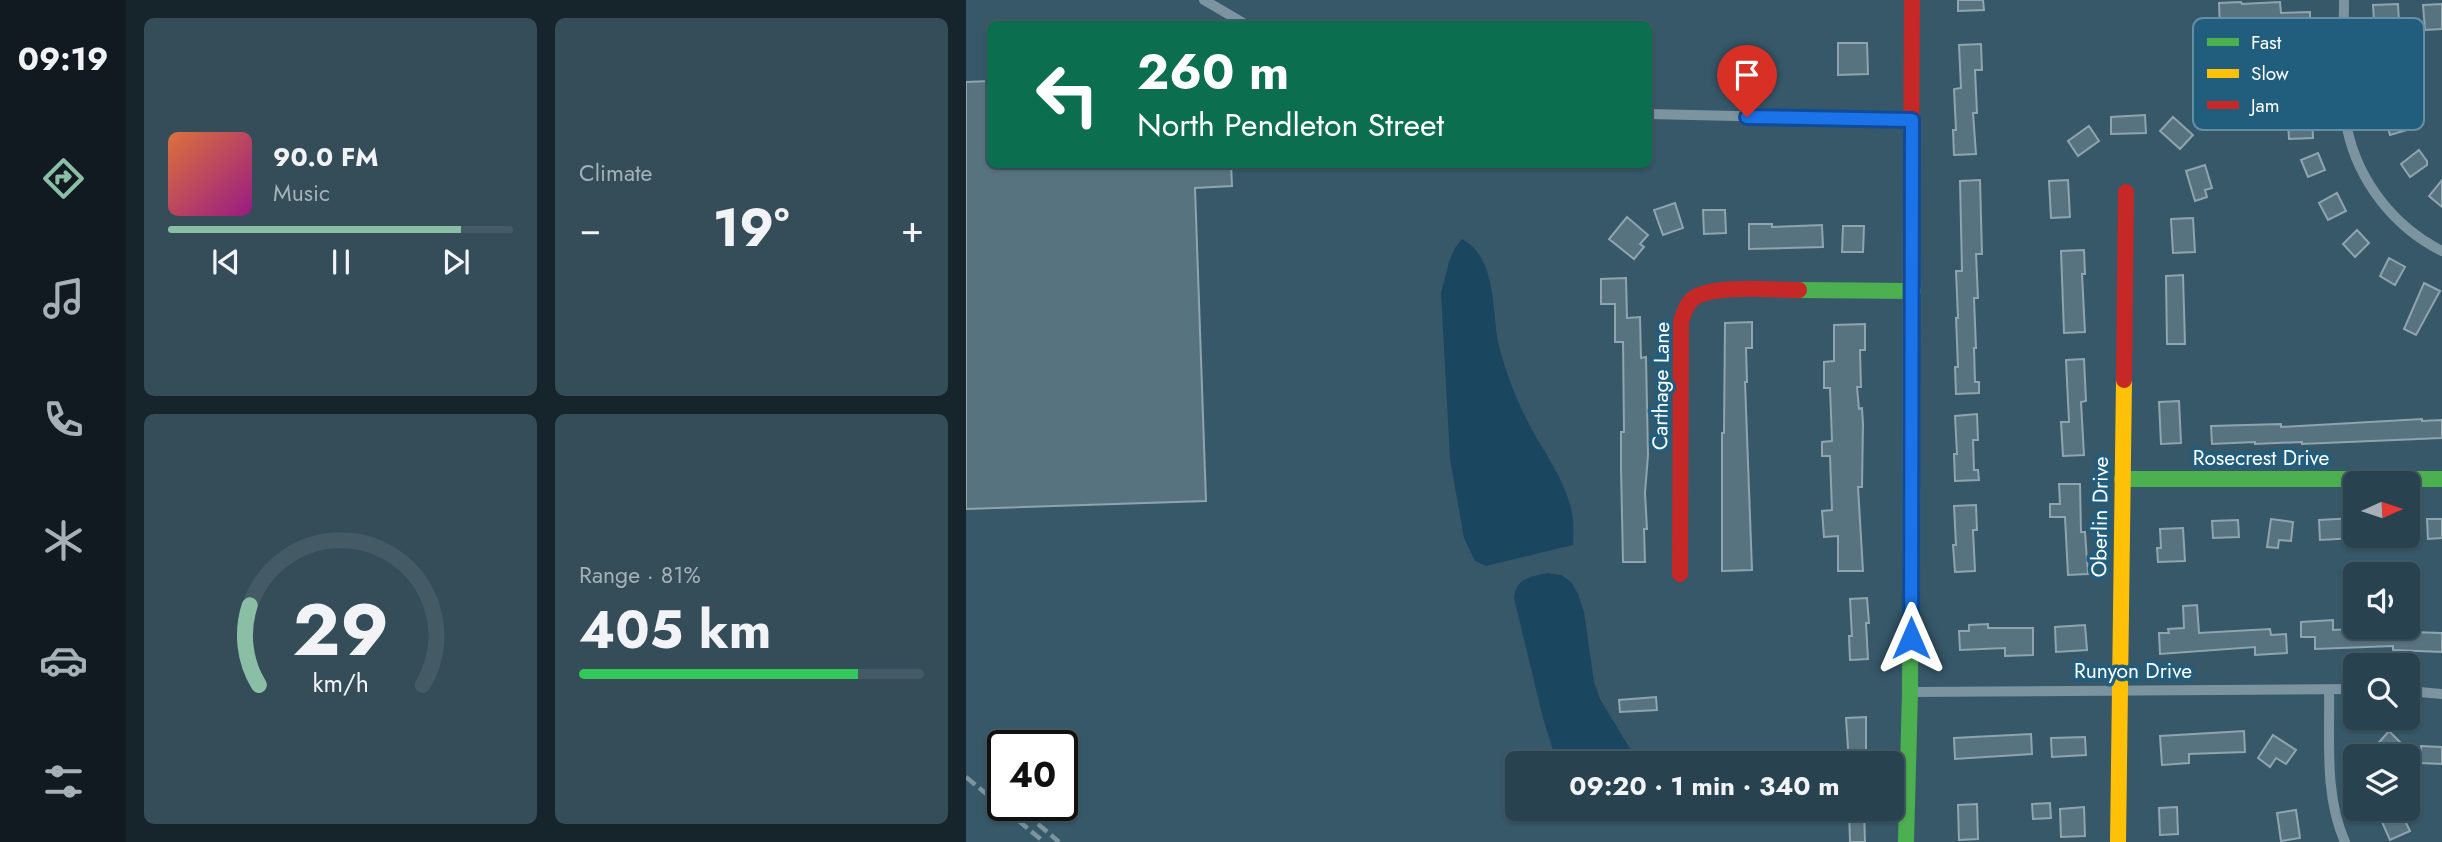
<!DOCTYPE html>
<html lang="en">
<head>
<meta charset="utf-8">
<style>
  :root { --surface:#28424f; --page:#344d59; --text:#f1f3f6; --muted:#a5b0b7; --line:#445b66; --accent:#8abfa5 }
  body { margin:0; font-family:Jost,sans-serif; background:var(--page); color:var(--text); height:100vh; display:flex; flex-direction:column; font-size:26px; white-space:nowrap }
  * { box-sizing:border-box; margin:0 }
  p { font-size:23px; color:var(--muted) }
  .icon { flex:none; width:38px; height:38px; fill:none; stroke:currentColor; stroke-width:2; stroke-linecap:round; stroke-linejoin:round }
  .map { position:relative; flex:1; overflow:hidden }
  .sheet { display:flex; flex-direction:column; gap:18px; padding:18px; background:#16242b; width:840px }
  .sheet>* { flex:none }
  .top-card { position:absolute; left:21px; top:21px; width:665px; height:147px; border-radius:10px; box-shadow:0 2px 5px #0004,0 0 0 2px var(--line); background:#0b6e4f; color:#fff; overflow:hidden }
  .needle { width:46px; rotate:87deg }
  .controls { position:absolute; left:1377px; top:471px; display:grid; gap:14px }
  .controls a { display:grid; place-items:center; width:77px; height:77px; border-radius:10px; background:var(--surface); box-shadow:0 2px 5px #0004,0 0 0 2px var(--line); font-size:35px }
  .speed { position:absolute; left:21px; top:730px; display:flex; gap:14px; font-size:35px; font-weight:700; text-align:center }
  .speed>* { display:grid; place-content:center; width:91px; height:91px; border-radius:50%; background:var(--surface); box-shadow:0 2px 5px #0004,0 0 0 2px var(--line); line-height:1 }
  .speed .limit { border:4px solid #111; border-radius:10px; background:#fff; color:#111 }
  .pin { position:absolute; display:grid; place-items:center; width:60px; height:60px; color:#fff; margin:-72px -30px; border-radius:50% 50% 50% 0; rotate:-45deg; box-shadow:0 0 7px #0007 }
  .pin .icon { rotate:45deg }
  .me { position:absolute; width:77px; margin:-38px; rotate:0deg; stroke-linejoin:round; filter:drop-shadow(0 0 5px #0008) }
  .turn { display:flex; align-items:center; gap:24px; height:147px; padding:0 35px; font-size:32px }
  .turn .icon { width:91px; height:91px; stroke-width:2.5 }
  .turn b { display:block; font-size:49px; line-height:60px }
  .big { font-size:52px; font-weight:700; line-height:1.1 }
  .sheet .widget { flex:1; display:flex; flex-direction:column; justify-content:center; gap:10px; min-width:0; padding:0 24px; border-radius:10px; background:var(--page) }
  .sheet .dial { align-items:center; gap:0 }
  .dial svg { height:182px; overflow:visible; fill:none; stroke:var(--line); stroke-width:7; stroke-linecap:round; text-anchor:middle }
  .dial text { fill:var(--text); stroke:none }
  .song { display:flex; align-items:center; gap:21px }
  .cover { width:84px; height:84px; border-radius:10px; background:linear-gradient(135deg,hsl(20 70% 55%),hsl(310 70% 35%)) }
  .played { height:7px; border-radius:4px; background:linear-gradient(90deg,var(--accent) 85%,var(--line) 85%) }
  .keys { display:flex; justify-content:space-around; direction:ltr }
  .heat { display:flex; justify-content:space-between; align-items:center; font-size:38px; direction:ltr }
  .charge { height:10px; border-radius:5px; background:linear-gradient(90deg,#34c759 81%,var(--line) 0) }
  .sheet .tiles { flex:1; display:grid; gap:18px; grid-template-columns:repeat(2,1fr) }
  .trip { position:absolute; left:539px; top:751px; width:399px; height:70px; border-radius:10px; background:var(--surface); box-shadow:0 2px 5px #0004,0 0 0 2px var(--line); font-weight:700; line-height:70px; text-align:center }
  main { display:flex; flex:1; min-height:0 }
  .tabs { display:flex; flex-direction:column; width:126px; justify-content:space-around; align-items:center; background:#101a20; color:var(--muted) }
  .tabs .icon { width:49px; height:49px }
  .tabs .active { color:var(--accent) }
  .tabs b { font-size:32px; color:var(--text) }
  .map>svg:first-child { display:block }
  .water { fill:#1a465f }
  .building { fill:#587380; stroke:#8fa4ae; stroke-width:2 }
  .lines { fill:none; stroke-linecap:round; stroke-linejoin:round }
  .street { stroke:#7c94a0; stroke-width:10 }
  .fast { stroke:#4caf50; stroke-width:16 }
  .slow { stroke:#ffc107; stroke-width:16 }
  .jam { stroke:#c62828; stroke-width:16 }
  .rail { stroke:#7d94a0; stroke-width:4.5; stroke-dasharray:12 5; stroke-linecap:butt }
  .route-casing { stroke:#114b97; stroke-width:18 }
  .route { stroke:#1a73e8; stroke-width:12 }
  .labels { text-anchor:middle; stroke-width:7; stroke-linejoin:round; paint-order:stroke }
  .street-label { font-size:21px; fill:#fff; stroke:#215e7e }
  .key { fill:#215e7e; stroke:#648ea5; stroke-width:2 }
  .key-label { font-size:19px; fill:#fff }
</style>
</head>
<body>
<main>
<nav class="tabs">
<b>09:19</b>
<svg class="icon active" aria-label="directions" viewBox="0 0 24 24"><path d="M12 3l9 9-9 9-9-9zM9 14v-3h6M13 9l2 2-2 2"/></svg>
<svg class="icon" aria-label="music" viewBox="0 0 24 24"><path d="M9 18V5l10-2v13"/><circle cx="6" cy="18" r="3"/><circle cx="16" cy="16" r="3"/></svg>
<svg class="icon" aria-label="phone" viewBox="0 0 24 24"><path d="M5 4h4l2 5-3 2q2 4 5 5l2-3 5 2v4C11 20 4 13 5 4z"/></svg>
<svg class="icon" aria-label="climate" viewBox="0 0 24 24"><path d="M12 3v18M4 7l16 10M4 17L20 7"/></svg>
<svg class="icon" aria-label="car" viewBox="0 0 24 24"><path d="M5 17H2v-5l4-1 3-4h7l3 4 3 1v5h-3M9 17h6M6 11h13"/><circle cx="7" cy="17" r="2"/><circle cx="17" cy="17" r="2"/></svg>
<svg class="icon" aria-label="filters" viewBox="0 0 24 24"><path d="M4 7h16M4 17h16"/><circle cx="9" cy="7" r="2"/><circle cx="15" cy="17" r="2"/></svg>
</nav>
<section class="sheet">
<div class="tiles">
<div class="widget">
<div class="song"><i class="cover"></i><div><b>90.0 FM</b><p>Music</p></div></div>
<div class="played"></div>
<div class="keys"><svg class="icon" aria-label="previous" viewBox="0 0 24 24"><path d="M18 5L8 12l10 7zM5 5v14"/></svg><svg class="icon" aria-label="pause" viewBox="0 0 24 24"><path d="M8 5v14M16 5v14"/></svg><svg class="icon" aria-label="next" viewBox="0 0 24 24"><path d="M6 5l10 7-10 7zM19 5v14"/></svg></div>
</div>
<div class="widget"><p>Climate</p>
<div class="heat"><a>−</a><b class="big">19°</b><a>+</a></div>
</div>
<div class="widget dial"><svg viewBox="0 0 100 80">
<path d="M14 69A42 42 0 1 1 86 69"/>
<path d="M14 69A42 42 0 0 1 10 34" stroke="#8abfa5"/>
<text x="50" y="56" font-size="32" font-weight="700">29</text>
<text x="50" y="72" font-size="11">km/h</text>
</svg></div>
<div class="widget"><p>Range · 81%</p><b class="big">405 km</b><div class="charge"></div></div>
</div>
</section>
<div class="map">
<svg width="1476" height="842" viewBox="0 0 1476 842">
  <rect width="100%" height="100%" fill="#365869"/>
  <path class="water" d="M 496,239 C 532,258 525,312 533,346 C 540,373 551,402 564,426 C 579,454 600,481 606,513 C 608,523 607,534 607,545 L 520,566 L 509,561 L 498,538 L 484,459 L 475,293 L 483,262 L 489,248 Z
    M 581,573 L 595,575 L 605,582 L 612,594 L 618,612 L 628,682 L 634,699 L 666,752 L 681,763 L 591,763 L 577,718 L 548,598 C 550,578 564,577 581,573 Z"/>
  <path class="building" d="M 992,0 L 1017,0 L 1018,10 L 992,11 Z
    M 1275,2 L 1276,4 L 1314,2 L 1315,13 L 1344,12 L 1344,36 L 1323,36 L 1323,26 L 1254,28 L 1253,3 Z
    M 1432,4 L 1433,22 L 1408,23 L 1407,5 Z
    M 1476,4 L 1476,29 L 1459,30 L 1457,5 Z
    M 872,43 L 901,43 L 902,74 L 872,75 Z
    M 1015,44 L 1016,70 L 1009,70 L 1011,113 L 1007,113 L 1010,154 L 988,155 L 987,130 L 990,130 L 988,89 L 995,88 L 993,45 Z
    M 1345,70 L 1345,83 L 1336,83 L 1337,116 L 1346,116 L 1347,138 L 1323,139 L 1321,102 L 1311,102 L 1310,71 Z
    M 24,81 L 24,164 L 265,164 L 266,186 L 229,188 L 240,501 L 0,509 L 0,82 Z
    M 1441,112 L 1444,129 L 1424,135 L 1419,118 Z
    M 1179,115 L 1180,133 L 1145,134 L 1145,117 Z
    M 1207,117 L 1227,135 L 1214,149 L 1194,131 Z
    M 1123,126 L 1133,141 L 1112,156 L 1102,141 Z
    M 1453,150 L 1461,161 L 1461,165 L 1444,177 L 1435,164 Z
    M 1352,153 L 1359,170 L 1342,177 L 1335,160 Z
    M 1239,165 L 1246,188 L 1239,190 L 1241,197 L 1229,201 L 1220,171 Z
    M 1014,180 L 1016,254 L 1010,254 L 1012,298 L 1008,298 L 1010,348 L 1008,348 L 1009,382 L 1013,382 L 1013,393 L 990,394 L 989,367 L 992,367 L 990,318 L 992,318 L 990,271 L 996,271 L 994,181 Z
    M 1102,180 L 1104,217 L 1085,218 L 1083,181 Z
    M 1476,180 L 1476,207 L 1463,196 Z
    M 1371,193 L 1380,211 L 1362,220 L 1353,203 Z
    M 709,203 L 717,228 L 697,235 L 688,210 Z
    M 737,210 L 759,210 L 760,233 L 738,234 Z
    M 661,217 L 682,235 L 674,244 L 678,247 L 668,259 L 643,239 Z
    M 1227,218 L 1229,252 L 1207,253 L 1205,219 Z
    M 783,224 L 806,224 L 806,227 L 856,225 L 857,247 L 783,249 Z
    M 877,226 L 898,226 L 897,252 L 876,252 Z
    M 1391,230 L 1403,243 L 1389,257 L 1377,244 Z
    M 1118,250 L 1119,274 L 1116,274 L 1119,332 L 1098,333 L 1095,251 Z
    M 1423,258 L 1439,267 L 1429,285 L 1414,276 Z
    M 1217,275 L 1219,344 L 1201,344 L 1200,276 Z
    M 660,278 L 661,318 L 674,317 L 675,358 L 680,357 L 682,455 L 679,493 L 681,529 L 678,529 L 679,562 L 657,562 L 655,469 L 655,432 L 658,432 L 657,342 L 649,342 L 649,304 L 635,304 L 635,279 Z
    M 1458,283 L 1474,291 L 1450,335 L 1438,329 Z
    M 786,322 L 786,348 L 780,348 L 781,382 L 779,382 L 786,570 L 756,571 L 756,433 L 758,433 L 759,323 Z
    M 899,324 L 899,350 L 894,350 L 895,387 L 891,387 L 893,409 L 896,408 L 897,424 L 896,487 L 892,487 L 897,571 L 872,571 L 872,536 L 858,537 L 856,511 L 866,510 L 864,456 L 856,456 L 856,442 L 866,441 L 864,388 L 858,388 L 858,362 L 868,361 L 868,325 Z
    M 1118,359 L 1120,401 L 1115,402 L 1118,455 L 1097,456 L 1095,422 L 1103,422 L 1100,360 Z
    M 1213,401 L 1215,443 L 1195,444 L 1193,402 Z
    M 1011,414 L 1012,440 L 1007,440 L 1008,470 L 1012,470 L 1013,480 L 989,481 L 988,454 L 991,454 L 989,416 Z
    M 1456,419 L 1456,421 L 1476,420 L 1476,438 L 1336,444 L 1336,442 L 1289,444 L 1289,442 L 1246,444 L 1245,426 L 1315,424 L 1315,427 Z
    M 1093,484 L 1114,484 L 1115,532 L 1119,532 L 1122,574 L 1102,575 L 1099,517 L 1084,517 L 1084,504 L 1094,504 Z
    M 1010,505 L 1011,530 L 1007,530 L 1009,571 L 989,572 L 987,545 L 990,545 L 988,506 Z
    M 1388,518 L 1389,538 L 1354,540 L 1353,520 Z
    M 1305,519 L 1327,522 L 1325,541 L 1313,540 L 1312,548 L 1301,547 Z
    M 1461,519 L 1476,519 L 1476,538 L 1462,539 Z
    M 1272,520 L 1273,537 L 1247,538 L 1246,521 Z
    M 1217,528 L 1219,561 L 1192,562 L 1191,548 L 1195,548 L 1194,529 Z
    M 901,598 L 903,623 L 900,623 L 902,659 L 884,660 L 883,636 L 886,636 L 884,599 Z
    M 1231,605 L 1233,633 L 1304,629 L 1305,635 L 1320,634 L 1321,653 L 1289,655 L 1289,647 L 1194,654 L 1193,633 L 1203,633 L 1202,629 L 1218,628 L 1217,606 Z
    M 1367,620 L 1367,630 L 1437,626 L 1447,627 L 1447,632 L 1476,633 L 1476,652 L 1427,650 L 1427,646 L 1349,649 L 1349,637 L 1335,637 L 1335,622 Z
    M 1022,624 L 1022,628 L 1067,628 L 1067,655 L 1039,656 L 1039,648 L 994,650 L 993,631 L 1003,631 L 1003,625 Z
    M 1119,625 L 1121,650 L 1090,652 L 1089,627 Z
    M 690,697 L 691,710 L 654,712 L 653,700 Z
    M 900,717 L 900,763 L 883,763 L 880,718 Z
    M 1278,731 L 1279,752 L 1223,754 L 1223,763 L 1196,765 L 1194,736 Z
    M 1423,731 L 1435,743 L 1424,756 L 1401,756 Z
    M 1065,734 L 1066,754 L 989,759 L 988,738 Z
    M 1307,735 L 1330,750 L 1320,764 L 1310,758 L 1304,767 L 1292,758 Z
    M 1119,737 L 1120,755 L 1086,757 L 1085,738 Z
    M 1455,746 L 1476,747 L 1476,764 L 1454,763 Z
    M 1084,803 L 1085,818 L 1067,819 L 1066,804 Z
    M 1011,804 L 1012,839 L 993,840 L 992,805 Z
    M 1118,807 L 1119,836 L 1095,837 L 1094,809 Z
    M 1211,807 L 1212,834 L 1194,835 L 1193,808 Z
    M 883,808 L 898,808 L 899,842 L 884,842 Z
    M 1417,808 L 1433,808 L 1444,831 L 1424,840 L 1411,811 Z
    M 1330,810 L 1334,838 L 1315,841 L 1311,813 Z"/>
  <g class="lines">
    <path class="street" d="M 238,0 L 279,24
      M 1378,0 C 1378,41 1373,89 1381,128 C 1392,181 1428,227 1476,251
      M 682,114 L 945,120
      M 1363,690 C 1364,740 1358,795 1379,842
      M 1442,691 L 1476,694
      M 944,692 L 1390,689"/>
    <path class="fast" d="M 833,290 L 947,291
      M 1156,479 L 1476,479
      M 940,842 L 944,692 L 945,192"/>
    <path class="slow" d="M 1152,842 L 1158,380"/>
    <path class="jam" d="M 945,192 L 946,0
      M 1158,380 L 1160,192
      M 714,574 L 715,322 C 718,313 720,304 728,298 C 747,284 808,290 833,290"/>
    <path class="rail" d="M 0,777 L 78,842
      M 72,824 L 93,842"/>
  </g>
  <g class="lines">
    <g class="route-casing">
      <path id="route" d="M 781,117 L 946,120 L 945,638"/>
    </g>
    <use href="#route" class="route"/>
  </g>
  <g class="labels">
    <g class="street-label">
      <text transform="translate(695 386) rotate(-89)" y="7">Carthage Lane</text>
      <text x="1295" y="465">Rosecrest Drive</text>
      <text transform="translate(1134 517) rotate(-89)" y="7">Oberlin Drive</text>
      <text x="1167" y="678">Runyon Drive</text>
    </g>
  </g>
  <rect x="1227" y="18" width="231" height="112" rx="10" class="key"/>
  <rect x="1241" y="38" width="32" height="8" fill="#4caf50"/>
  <rect x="1241" y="69" width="32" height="9" fill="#ffc107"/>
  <rect x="1241" y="101" width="32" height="8" fill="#c62828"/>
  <g class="key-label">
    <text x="1285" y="49">Fast</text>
    <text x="1285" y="80">Slow</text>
    <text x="1285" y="112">Jam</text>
  </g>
</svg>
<div class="controls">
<a><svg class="needle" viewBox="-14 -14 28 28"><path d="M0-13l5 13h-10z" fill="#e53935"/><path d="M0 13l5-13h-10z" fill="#a5b0b7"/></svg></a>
<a><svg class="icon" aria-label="sound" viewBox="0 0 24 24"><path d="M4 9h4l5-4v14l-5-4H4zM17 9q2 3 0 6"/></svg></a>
<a><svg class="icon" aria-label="search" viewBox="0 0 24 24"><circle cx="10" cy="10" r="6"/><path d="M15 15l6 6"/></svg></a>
<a><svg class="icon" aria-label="layers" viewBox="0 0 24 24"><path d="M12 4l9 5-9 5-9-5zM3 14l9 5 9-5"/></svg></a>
</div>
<div class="speed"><div class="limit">40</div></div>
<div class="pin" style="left:781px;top:117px;background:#d93025"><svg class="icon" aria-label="arrive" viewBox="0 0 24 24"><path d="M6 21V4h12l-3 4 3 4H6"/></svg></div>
<svg class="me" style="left:945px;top:638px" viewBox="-20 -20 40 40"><path d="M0-17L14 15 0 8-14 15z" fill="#1a73e8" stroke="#fff" stroke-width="4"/></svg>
<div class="trip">09:20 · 1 min · 340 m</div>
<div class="top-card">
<div class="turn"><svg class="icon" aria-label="left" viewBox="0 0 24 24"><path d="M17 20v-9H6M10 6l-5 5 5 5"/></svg><div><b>260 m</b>North Pendleton Street</div></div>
</div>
</div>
</main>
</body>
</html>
